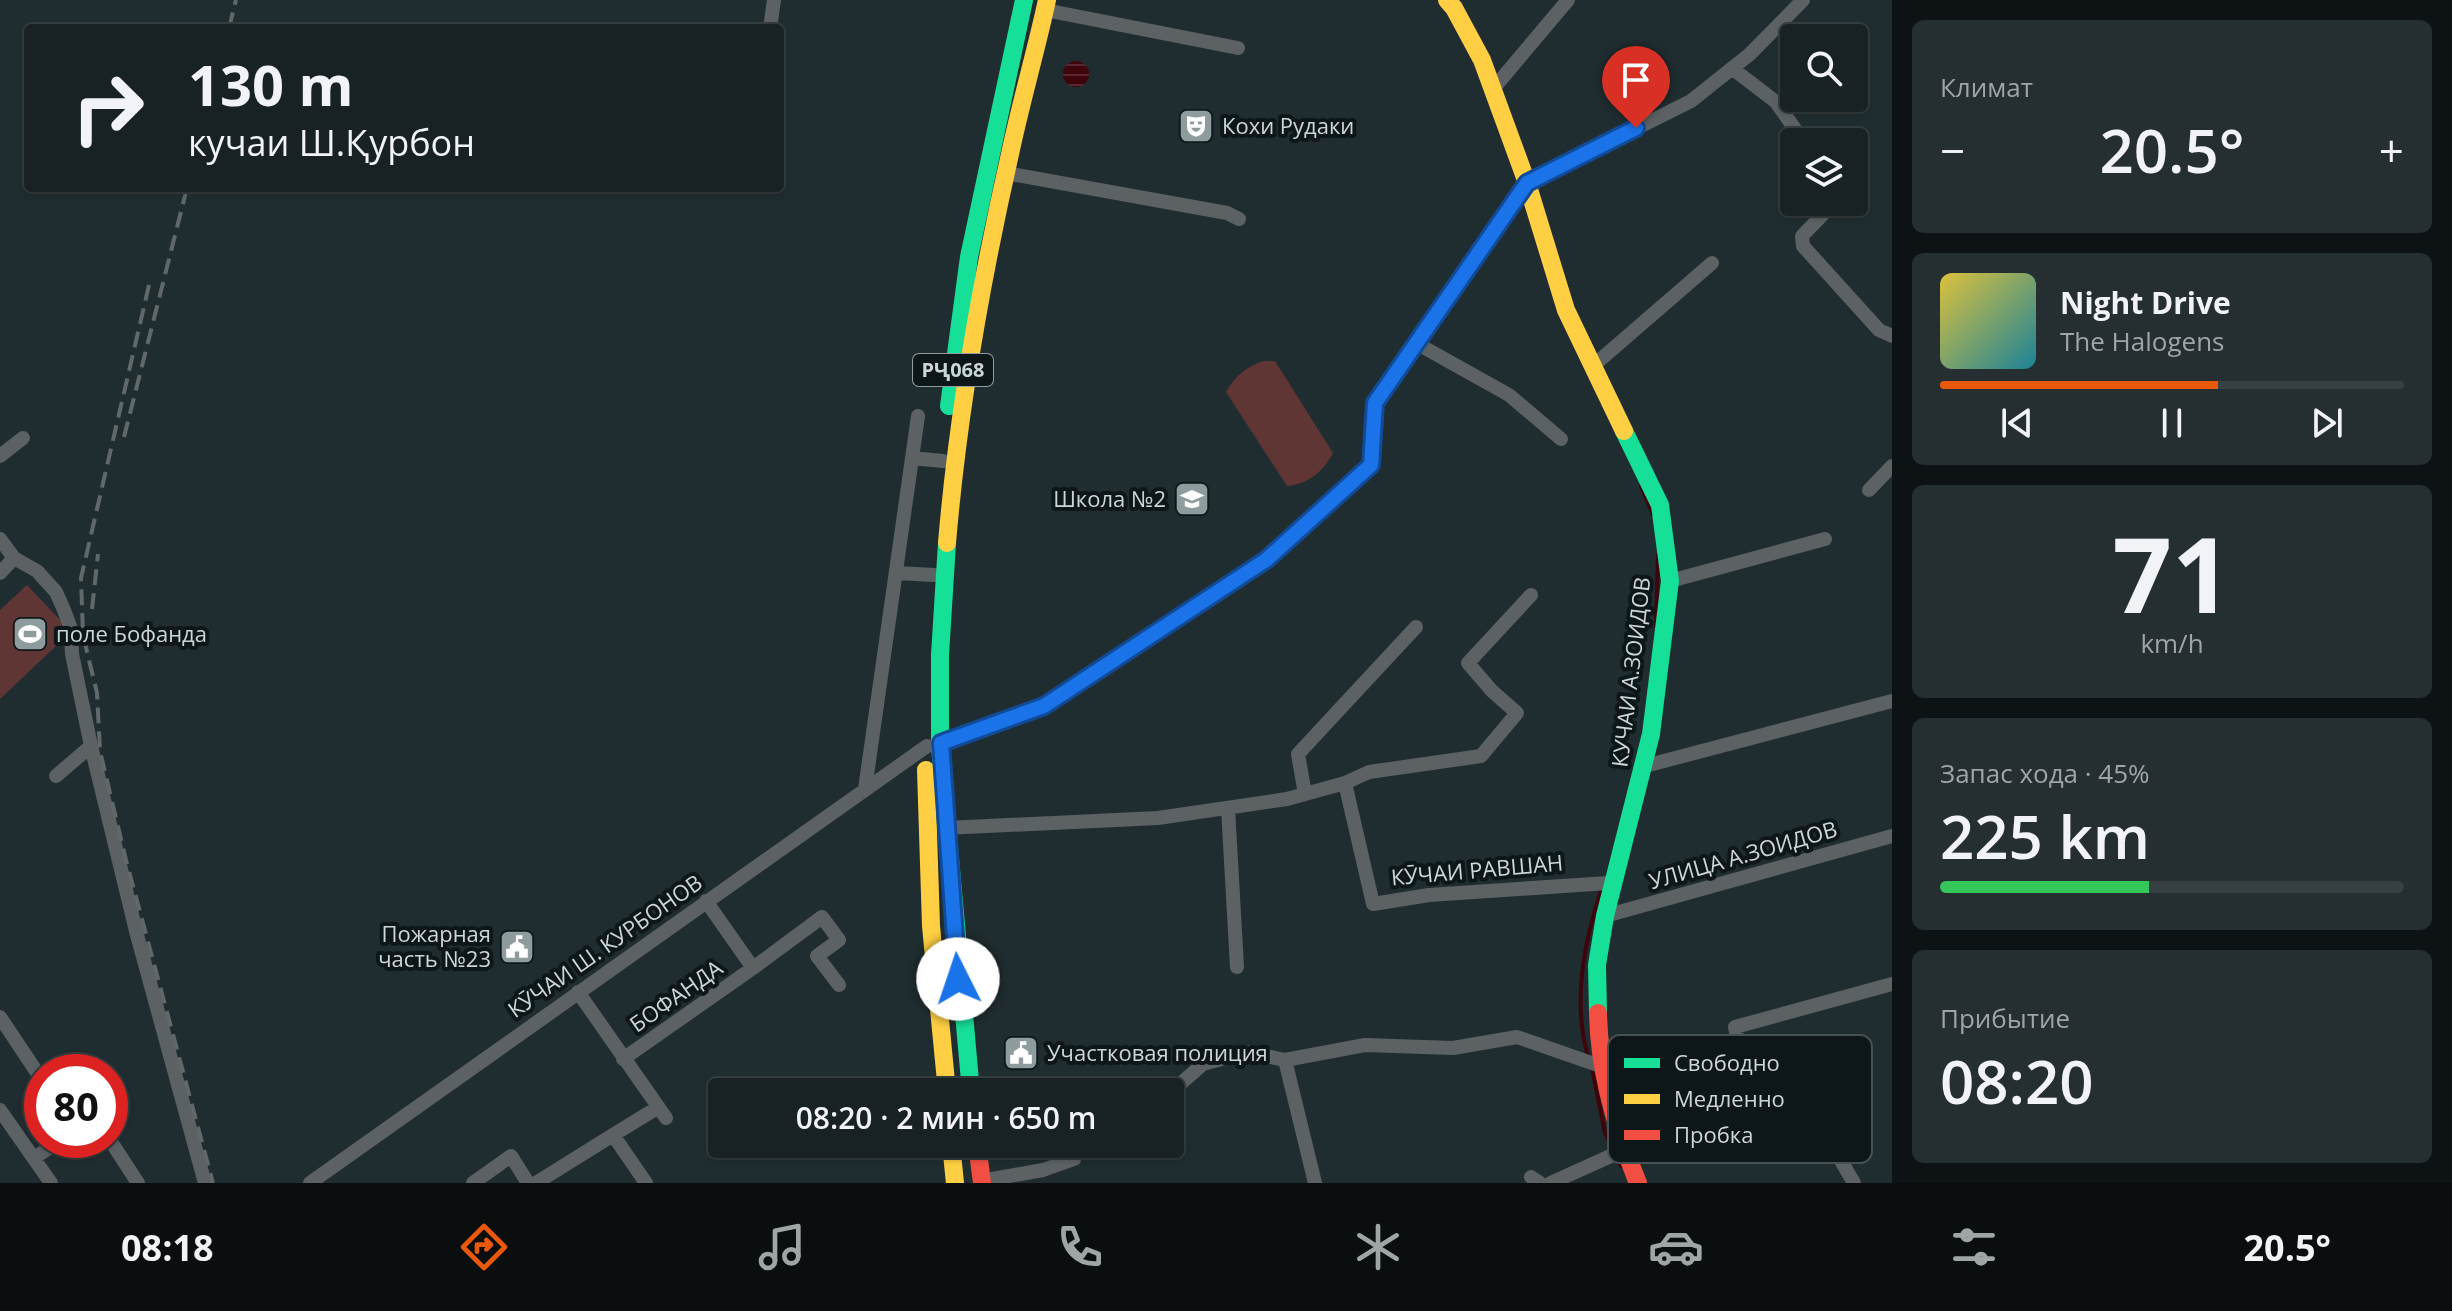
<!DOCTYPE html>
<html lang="ru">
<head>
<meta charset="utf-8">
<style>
  :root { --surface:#182224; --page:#252f31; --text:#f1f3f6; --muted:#9fa4a6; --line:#363f41; --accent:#ea580c }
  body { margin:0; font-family:"Open Sans",sans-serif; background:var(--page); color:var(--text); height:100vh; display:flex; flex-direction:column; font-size:30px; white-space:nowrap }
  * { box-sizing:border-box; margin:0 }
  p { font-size:26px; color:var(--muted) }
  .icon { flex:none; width:44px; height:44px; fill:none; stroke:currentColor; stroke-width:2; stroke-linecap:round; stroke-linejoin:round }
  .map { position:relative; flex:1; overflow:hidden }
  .drawer { display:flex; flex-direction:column; gap:20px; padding:20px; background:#0d1314; width:560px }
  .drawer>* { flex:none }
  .guide { position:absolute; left:24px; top:24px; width:760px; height:168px; border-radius:8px; box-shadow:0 2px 6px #0004,0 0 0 2px var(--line); background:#182224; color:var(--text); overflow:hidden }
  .buttons { position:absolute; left:1780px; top:24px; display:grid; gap:16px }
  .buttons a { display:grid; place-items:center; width:88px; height:88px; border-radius:8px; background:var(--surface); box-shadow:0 2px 6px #0004,0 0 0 2px var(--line); font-size:40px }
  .speed { position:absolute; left:24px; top:1054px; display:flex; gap:16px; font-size:40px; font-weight:700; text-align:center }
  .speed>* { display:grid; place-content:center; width:104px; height:104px; border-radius:50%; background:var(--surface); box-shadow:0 2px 6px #0004,0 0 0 2px var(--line); line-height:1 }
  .speed .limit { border:12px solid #d22; background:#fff; color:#111 }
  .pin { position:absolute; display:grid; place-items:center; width:68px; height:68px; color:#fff; margin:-82px -34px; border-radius:50% 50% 50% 0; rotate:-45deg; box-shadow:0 0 8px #0007 }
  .pin .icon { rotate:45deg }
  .me { position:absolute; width:88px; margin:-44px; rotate:356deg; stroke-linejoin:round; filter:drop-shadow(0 0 6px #0008) }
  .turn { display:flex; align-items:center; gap:28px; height:168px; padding:0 32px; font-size:36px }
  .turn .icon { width:104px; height:104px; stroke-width:2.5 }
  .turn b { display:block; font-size:56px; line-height:68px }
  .big { font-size:60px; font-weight:600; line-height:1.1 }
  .drawer .widget { flex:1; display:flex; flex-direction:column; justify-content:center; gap:12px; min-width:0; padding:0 28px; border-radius:12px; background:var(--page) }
  .drawer .dial { align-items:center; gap:0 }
  .dial b { font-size:104px; line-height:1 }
  .song { display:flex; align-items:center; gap:24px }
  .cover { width:96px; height:96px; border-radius:12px; background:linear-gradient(135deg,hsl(50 70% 55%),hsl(190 70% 35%)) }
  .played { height:8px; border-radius:4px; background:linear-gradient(90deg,var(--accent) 60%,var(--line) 60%) }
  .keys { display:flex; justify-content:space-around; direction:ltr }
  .heat { display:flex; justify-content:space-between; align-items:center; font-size:44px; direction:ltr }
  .charge { height:12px; border-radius:6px; background:linear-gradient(90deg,#34c759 45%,var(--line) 0) }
  .trip { position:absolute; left:708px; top:1078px; width:476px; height:80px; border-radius:8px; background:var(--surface); box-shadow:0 2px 6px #0004,0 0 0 2px var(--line); font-weight:600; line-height:80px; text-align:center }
  .dock { display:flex; height:128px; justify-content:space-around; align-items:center; background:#0a0e0e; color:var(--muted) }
  .dock .icon { width:56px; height:56px }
  .dock .active { color:var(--accent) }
  .dock b { font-size:36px; color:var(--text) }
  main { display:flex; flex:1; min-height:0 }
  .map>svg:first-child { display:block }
  .pitch { fill:#603635 }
  .water { fill:url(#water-rules) }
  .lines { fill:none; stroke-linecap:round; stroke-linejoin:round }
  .stream { stroke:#3d040b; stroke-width:4 }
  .street { stroke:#5c6263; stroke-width:14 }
  .fast { stroke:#16e098; stroke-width:18 }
  .slow { stroke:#ffcf43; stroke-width:18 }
  .jam { stroke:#f24e42; stroke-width:18 }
  .rail { stroke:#606869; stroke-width:4; stroke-dasharray:16 8; stroke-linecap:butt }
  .route-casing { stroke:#114b97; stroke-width:20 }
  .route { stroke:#1a73e8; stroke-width:14 }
  .labels { text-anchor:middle; stroke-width:8; stroke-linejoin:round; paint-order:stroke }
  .shield { fill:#0d1719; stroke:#919d9f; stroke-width:2 }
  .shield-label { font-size:20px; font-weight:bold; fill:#c9d7d9 }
  .poi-label { font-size:22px; fill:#c9d7d9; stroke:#0d1719; text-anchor:start }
  .street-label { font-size:22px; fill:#c9d7d9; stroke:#0d1719 }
  .key { fill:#0d1719; stroke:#455153; stroke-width:2 }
  .key-label { font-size:22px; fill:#c9d7d9 }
</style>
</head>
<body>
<main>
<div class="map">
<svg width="1892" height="1183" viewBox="0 0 1892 1183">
  <defs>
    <pattern id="water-rules" width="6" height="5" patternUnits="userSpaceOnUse" patternTransform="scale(2)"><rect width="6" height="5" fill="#3d040b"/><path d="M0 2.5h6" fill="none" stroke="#58282e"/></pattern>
  </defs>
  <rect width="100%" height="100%" fill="#202d30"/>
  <path class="pitch" d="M 1264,361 L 1275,361 L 1333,453 C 1323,472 1308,484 1287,486 L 1226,392 C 1235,376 1247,366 1264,361 Z
    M 27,585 L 62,622 L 56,646 L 0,699 L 0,610 Z"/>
  <path class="water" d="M1063 74a13 13 0 1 1 26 0a13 13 0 1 1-26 0Z"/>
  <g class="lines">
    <path class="stream" d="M 1641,486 L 1653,515
      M 1656,626 L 1658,555
      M 1588,1056 C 1572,1002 1584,941 1602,888
      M 1592,1068 L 1605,1133 L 1621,1166"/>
    <path class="street" d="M 1045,10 L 1238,48
      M 770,28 L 774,0
      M 1733,69 L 1776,102 L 1804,142
      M 1493,89 L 1568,0
      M 1005,173 L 1227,213 L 1239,219
      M 1832,202 L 1831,206 L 1802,236 L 1803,246 L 1879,330 L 1892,336
      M 1416,343 L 1509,395 L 1561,439
      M 1593,366 L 1712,263
      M 0,456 L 23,438
      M 912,458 L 943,461
      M 1869,490 L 1892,466
      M 0,539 L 14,558 L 37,571 L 56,592 L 64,610 L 71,629 L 72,654 L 91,746 L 56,776
      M 0,573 L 14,558
      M 896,573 L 934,575
      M 1670,581 L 1825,539
      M 941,743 L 1044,706 L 1266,560 L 1371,465 L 1375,403 L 1527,183 L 1691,101 L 1750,54 L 1803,0
      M 91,746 L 137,935 L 205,1183
      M 1645,766 L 1892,701
      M 1345,783 L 1373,904 L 1429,895 L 1608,883
      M 865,789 L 918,416
      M 1305,794 L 1298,754 L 1416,627
      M 1228,808 L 1237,967
      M 945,828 L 1158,818 L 1287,799 L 1345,783 L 1369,772 L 1481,756 L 1517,713 L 1492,691 L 1468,663 L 1531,595
      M 706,901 L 753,968 L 822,917 L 839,940 L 817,956 L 839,985
      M 1605,916 L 1892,836
      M 578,992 L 666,1118
      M 0,1017 L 42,1080
      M 623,1059 L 753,968
      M 1285,1060 L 1315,1183
      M 1712,1080 L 1744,1070 L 1735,1027 L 1892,984
      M 1142,1092 L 1179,1085 L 1203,1064 L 1247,1052 L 1285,1060 L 1365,1045 L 1453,1048 L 1517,1037 L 1603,1067 L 1711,1080 L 1741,1088 L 1836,1152 L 1854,1183
      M 0,1110 L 51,1183
      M 613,1135 L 657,1108
      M 110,1140 L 138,1183
      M 34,1158 L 61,1140
      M 1531,1177 L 1540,1183
      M 981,1181 L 1043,1170 L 1074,1159 L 1075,1144
      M 310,1183 L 927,746
      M 473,1183 L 511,1156 L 528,1183
      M 536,1183 L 613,1135 L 646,1183
      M 1551,1183 L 1624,1150"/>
    <path class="fast" d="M 949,406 L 969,257 L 1024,0
      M 947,543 L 940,655 L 940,747 L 971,1092
      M 1598,1013 L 1597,965 L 1605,916 L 1651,734 L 1670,581 L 1660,505 L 1624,431"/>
    <path class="slow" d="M 1447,0 L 1454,8 L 1482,60 L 1527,183 L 1566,310 L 1624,431
      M 947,543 C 958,412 981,282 1010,154 C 1021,102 1036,51 1047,0
      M 926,770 L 931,926 L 947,1092
      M 951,1144 L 955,1183"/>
    <path class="jam" d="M 1598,1013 C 1599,1070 1616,1130 1638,1183
      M 977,1144 L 982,1183"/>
    <path class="rail" d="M 229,28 L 236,0
      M 149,285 L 81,578 L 83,635 L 97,693 L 100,751 L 126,860 L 213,1183
      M 124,437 L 187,188
      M 92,609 L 98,554"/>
  </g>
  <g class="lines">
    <g class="route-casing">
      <path id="route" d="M 958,979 L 941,743 L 1044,706 L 1266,560 L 1371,465 L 1375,403 L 1527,183 L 1636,128"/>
    </g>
    <use href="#route" class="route"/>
  </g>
  <defs>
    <g id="theatre-square" transform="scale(1.8)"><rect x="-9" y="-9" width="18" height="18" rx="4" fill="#8e9c9e" stroke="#0d1719"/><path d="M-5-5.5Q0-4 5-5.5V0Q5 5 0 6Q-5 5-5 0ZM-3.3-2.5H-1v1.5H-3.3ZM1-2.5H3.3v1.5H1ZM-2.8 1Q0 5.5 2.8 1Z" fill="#fff"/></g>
    <g id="school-square" transform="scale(1.8)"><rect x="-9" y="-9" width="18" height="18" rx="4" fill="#8e9c9e" stroke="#0d1719"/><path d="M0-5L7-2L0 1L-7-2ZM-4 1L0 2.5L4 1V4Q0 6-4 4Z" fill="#fff"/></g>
    <g id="stadium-square" transform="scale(1.8)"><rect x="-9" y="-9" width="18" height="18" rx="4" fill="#8e9c9e" stroke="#0d1719"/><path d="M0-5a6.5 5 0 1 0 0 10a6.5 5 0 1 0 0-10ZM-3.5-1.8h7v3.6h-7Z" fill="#fff"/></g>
    <g id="civic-square" transform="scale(1.8)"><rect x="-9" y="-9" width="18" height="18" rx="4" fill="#8e9c9e" stroke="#0d1719"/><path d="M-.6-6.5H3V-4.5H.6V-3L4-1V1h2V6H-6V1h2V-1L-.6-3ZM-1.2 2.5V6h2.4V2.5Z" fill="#fff"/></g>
  </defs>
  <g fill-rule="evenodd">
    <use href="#theatre-square" x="1196" y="126"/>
    <use href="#school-square" x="1192" y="499"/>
    <use href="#stadium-square" x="30" y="634"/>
    <use href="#civic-square" x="517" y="947"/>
    <use href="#civic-square" x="1021" y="1053"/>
  </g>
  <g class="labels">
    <rect class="shield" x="913" y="354" width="80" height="32" rx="6"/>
    <g class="shield-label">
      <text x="953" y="377">РҶ068</text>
    </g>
    <g class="poi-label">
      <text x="1222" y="134">Кохи Рудаки</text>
      <text x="1166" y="507" text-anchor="end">Школа №2</text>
      <text x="56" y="642">поле Бофанда</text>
      <text x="491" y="942" text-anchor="end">Пожарная<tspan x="491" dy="25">часть №23</tspan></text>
      <text x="1047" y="1061">Участковая полиция</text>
    </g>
    <g class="street-label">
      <text transform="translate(1631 672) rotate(-83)" y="8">КУЧАИ А.ЗОИДОВ</text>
      <text transform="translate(1743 855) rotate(-16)" y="8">УЛИЦА А.ЗОИДОВ</text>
      <text transform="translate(1477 870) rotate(-5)" y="8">КӮЧАИ РАВШАН</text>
      <text transform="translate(605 946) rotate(-35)" y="8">КӮЧАИ Ш. КУРБОНОВ</text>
      <text transform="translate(676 996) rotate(-35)" y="8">БОФАНДА</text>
    </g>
  </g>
  <rect x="1608" y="1035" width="264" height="128" rx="12" class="key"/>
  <rect x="1624" y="1058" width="36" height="10" fill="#16e098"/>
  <rect x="1624" y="1094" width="36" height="10" fill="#ffcf43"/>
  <rect x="1624" y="1130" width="36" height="10" fill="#f24e42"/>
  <g class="key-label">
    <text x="1674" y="1071">Свободно</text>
    <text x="1674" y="1107">Медленно</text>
    <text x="1674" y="1143">Пробка</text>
  </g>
</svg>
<div class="buttons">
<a><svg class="icon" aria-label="search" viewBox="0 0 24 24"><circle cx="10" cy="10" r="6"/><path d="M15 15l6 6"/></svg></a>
<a><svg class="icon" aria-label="layers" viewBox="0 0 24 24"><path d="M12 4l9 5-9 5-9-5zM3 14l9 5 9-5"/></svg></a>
</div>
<div class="speed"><div class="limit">80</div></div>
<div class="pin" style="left:1636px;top:128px;background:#d93025"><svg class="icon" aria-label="arrive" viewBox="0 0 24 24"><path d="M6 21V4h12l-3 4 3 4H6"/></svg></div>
<svg class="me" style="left:958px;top:979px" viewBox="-20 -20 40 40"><circle r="19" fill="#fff"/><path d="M0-13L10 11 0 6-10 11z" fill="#1a73e8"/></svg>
<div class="trip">08:20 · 2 мин · 650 m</div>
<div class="guide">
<div class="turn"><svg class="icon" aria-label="right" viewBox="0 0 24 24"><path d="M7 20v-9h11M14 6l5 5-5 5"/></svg><div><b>130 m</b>кучаи Ш.Қурбон</div></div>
</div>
</div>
<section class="drawer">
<div class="widget"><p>Климат</p>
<div class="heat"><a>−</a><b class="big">20.5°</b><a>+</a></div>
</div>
<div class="widget">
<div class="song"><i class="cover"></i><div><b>Night Drive</b><p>The Halogens</p></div></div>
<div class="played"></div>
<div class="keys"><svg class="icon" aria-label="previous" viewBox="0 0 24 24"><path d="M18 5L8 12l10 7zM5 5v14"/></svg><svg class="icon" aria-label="pause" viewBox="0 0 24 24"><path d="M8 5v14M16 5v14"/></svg><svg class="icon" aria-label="next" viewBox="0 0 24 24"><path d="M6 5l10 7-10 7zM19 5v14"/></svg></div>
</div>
<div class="widget dial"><b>71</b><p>km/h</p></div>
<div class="widget"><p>Запас хода · 45%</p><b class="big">225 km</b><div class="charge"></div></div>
<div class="widget"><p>Прибытие</p><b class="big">08:20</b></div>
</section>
</main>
<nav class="dock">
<b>08:18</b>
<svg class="icon active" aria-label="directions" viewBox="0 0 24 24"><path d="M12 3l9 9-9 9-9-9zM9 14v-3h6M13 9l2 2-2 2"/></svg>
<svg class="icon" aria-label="music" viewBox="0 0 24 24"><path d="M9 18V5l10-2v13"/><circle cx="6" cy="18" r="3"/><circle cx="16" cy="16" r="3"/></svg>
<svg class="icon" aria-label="phone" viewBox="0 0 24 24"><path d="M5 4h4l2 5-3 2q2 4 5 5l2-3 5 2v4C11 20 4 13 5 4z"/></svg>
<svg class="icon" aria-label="climate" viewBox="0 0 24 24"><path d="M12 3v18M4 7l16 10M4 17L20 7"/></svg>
<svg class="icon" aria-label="car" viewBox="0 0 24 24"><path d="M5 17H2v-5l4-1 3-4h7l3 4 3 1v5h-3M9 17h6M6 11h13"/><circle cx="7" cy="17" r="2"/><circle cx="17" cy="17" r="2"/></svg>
<svg class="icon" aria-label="filters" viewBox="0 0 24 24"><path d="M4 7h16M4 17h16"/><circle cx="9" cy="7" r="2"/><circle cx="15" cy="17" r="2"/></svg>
<b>20.5°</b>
</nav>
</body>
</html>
